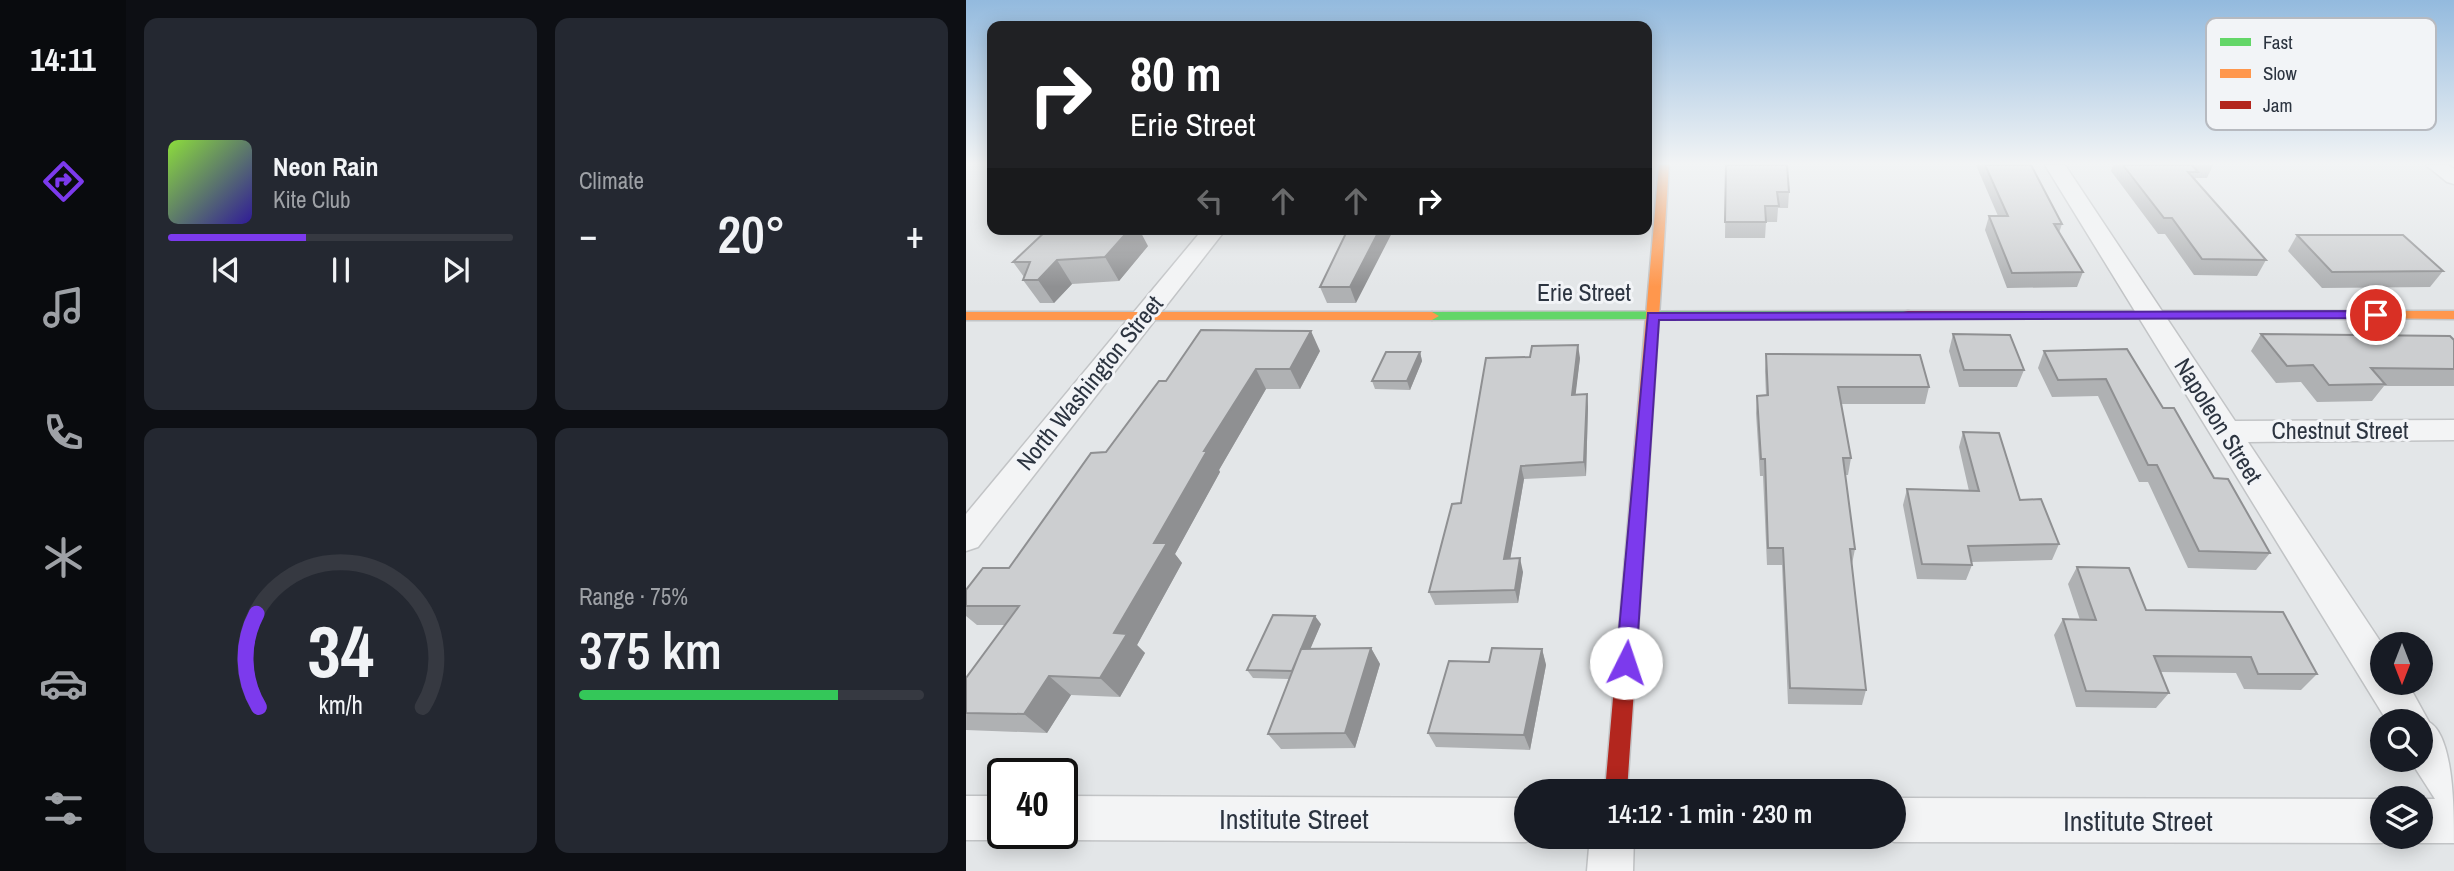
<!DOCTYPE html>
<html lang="en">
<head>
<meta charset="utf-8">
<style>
  :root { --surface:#171b24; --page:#242831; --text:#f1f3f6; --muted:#9ea1a6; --line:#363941; --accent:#7c3aed }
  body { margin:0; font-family:"Archivo Narrow",sans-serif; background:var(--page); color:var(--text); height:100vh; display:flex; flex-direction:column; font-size:26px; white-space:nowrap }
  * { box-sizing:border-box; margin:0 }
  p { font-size:23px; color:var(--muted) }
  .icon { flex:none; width:38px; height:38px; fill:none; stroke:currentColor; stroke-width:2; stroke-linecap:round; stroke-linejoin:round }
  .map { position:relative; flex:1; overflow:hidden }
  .panel { display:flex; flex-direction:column; gap:18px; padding:18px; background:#0d0f14; width:840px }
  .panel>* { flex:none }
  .hud { position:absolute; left:21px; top:21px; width:665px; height:214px; border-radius:14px; box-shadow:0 4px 18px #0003; background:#202124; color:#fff; overflow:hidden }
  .needle { width:46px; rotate:180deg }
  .fabs { position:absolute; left:1404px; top:632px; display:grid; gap:14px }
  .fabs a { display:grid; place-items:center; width:63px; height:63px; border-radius:50%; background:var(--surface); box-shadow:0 4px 18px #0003; font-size:35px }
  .speed { position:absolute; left:21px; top:758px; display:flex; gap:14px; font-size:35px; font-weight:700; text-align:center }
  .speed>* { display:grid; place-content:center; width:91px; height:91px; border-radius:50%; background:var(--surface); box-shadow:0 4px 18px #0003; line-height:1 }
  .speed .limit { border:4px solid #111; border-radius:10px; background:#fff; color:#111 }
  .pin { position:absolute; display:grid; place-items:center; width:60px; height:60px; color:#fff; margin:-30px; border:4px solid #fff; border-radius:50%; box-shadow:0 2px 7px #0007 }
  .me { position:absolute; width:77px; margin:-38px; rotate:4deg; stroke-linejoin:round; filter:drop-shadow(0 0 5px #0008) }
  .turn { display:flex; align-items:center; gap:24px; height:147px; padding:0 28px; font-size:32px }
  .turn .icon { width:91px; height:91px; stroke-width:2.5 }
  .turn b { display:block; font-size:49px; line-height:60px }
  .lanes { display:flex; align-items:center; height:66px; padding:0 28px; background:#0003; justify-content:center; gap:35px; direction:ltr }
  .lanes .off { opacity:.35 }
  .big { font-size:52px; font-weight:600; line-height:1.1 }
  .panel .card { flex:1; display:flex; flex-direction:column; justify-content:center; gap:10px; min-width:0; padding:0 24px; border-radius:14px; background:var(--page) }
  .panel .dial { align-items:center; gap:0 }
  .dial svg { height:182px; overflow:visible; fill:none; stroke:var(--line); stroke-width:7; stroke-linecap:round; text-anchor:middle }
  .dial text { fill:var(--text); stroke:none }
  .song { display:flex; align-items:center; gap:21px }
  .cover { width:84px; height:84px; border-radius:10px; background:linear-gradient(135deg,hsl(90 70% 55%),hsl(250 70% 35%)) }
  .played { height:7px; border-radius:4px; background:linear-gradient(90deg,var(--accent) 40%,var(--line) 40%) }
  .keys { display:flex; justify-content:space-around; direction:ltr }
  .heat { display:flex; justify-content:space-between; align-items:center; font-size:38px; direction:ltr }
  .charge { height:10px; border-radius:5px; background:linear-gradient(90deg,#34c759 75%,var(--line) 0) }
  .panel .tiles { flex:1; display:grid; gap:18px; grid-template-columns:repeat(2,1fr) }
  .trip { position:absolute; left:548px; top:779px; width:392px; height:70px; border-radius:35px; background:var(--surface); box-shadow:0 4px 18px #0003; font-weight:600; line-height:70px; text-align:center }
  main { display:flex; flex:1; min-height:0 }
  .dock { display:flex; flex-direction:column; width:126px; justify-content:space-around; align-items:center; background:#090b0e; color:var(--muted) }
  .dock .icon { width:49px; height:49px }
  .dock .active { color:var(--accent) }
  .dock b { font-size:32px; color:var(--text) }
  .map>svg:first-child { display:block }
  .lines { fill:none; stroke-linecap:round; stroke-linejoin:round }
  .street-casing { stroke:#c2c4c6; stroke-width:3 }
  .fast-casing { stroke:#c2c4c6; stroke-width:3 }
  .slow-casing { stroke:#c2c4c6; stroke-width:3 }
  .jam-casing { stroke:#c2c4c6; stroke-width:3 }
  .street { fill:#f3f4f5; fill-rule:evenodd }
  .fast { fill:#63d668; fill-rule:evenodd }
  .slow { fill:#ff974d; fill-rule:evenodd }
  .jam { fill:#b3261e; fill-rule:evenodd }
  .wall { fill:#afb1b3 }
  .shaded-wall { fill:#8f9092 }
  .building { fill:#ccced0; stroke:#8f9092; stroke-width:2 }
  .route { fill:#7c3aed; stroke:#51269a; stroke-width:2 }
  .labels { text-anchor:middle; stroke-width:6; stroke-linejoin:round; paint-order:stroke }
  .street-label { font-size:24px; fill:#2c3440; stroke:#f2f4f7 }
  .near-street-label { font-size:28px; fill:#2c3440; stroke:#f2f4f7 }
  .key { fill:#f2f4f7; stroke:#b7bac0; stroke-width:2 }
  .key-label { font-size:19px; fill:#2c3440 }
</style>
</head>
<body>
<main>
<nav class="dock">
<b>14:11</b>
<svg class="icon active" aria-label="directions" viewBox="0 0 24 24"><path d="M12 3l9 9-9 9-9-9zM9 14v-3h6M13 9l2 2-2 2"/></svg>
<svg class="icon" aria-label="music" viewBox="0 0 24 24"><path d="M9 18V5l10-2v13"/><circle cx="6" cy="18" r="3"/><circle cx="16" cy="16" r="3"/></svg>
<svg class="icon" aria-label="phone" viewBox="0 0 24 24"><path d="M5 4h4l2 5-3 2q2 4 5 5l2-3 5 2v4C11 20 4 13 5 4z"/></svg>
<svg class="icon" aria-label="climate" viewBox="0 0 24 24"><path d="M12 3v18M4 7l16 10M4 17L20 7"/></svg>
<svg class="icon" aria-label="car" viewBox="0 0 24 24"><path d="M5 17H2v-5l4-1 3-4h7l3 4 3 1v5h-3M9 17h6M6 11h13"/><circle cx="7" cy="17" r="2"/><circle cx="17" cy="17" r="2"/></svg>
<svg class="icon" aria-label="filters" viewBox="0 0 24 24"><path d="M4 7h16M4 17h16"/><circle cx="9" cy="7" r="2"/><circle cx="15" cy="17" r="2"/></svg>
</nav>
<section class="panel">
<div class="tiles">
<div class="card">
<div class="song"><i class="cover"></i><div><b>Neon Rain</b><p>Kite Club</p></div></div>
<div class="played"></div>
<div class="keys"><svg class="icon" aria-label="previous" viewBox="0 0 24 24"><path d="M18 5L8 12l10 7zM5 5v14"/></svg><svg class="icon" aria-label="pause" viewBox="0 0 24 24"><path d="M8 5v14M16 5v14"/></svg><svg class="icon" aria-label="next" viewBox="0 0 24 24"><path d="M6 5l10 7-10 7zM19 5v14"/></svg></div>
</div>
<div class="card"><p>Climate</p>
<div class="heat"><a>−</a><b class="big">20°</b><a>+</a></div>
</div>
<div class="card dial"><svg viewBox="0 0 100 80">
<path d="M14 69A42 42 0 1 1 86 69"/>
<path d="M14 69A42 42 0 0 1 13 28" stroke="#7c3aed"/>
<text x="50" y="56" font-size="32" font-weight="700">34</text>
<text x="50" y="72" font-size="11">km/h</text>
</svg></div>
<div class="card"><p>Range · 75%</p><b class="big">375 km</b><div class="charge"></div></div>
</div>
</section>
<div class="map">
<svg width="1488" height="871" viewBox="0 0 1488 871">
  <rect width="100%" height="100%" fill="#e3e6e8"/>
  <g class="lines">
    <g class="street-casing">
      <path id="street" d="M 1079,165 L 1099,165 L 1269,421 L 1488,420 L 1488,440 L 1282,442 L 1416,644 L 1416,682 L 1441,682 L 1463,722 C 1488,736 1488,811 1488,843 L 1454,843 L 1439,836 L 1454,836 L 1454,799 L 1469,799 L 1444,760 L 1454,760 L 1454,721 L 1421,721 Z
        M 1460,165 L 1482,165 L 1488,169 L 1488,184 L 1481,182 Z
        M 237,229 L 260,229 L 12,547 L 0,551 L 0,514 Z
        M 0,796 L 37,796 L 37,833 L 52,833 L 37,840 L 0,840 Z
        M 96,796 L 560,798 L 560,836 L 573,836 L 560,842 L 96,840 L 80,833 L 96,833 Z
        M 928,798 L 1416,799 L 1416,836 L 1431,836 L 1416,843 L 928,842 L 915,836 L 928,836 Z
        M 624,836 L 668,836 L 667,871 L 621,871 Z"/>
    </g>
    <g class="fast-casing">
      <path id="fast" d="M 942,311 L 947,312 L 949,315 L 947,318 L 466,320 L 459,316 L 466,312 Z"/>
    </g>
    <g class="slow-casing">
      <path id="slow" d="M 693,165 L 703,165 L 677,559 L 674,564 L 668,566 L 662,564 L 659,559 Z
        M 1396,311 L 1488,311 L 1488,319 L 1391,318 L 1389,315 L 1391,312 Z
        M 0,312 L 466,312 L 473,316 L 466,320 L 0,320 Z"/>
    </g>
    <g class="jam-casing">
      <path id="jam" d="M 942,311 L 1396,311 L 1403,315 L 1396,319 L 937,318 L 935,315 L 937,312 Z
        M 668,552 L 674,554 L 677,559 L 661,791 L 639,791 L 659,559 L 662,554 Z"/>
    </g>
    <use href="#street" class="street"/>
    <use href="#fast" class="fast"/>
    <use href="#slow" class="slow"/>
    <use href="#jam" class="jam"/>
  </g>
  <path class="wall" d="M 760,165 L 823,192 L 822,208 L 812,208 L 811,222 L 800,222 L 799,238 L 759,238 Z
    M 1010,165 L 1065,165 L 1096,224 L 1093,233 L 1117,272 L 1111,287 L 1041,288 L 1019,230 L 1023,216 L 1032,216 Z
    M 1147,165 L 1247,165 L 1241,178 L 1230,178 L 1229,179 L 1300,260 L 1291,276 L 1228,275 L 1199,234 L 1192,234 L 1145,171 Z
    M 382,229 L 390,303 L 361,303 L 354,287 Z
    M 1331,235 L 1477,271 L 1464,287 L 1356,288 L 1322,251 Z
    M 182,246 L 153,281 L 106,284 L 88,303 L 74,303 L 57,280 L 58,277 L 47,262 Z
    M 987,334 L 1058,370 L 1051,387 L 993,387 L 983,351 Z
    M 1295,334 L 1488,340 L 1488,386 L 1418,386 L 1406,401 L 1351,402 L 1335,382 L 1310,383 L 1285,351 Z
    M 1161,349 L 1197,408 L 1304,553 L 1290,570 L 1222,568 L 1182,482 L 1173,482 L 1132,396 L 1086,397 L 1072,368 L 1078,351 Z
    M 354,351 L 334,389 L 300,389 L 253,470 L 254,472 L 209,554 L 216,563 L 171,645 L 179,653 L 154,697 L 105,695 L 81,733 L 0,730 L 0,678 L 39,625 L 11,625 L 0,616 L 0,590 L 43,568 L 200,381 Z
    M 454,352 L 456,361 L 444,390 L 409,389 L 406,381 Z
    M 800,354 L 963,387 L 959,404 L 875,404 L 885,458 L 882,475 L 879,475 L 889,549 L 886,564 L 900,690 L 896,705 L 822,704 L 816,565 L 801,565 L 797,476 L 794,476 L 790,413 L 791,396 L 800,396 L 799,371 Z
    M 614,358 L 609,395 L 621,394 L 622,407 L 620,476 L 558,479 L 544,559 L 557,572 L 552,603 L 469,605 L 463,592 L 495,503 Z
    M 997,432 L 1054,500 L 1093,544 L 1086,560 L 1005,562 L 1006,565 L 1000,580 L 951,579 L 937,505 L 941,489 L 1003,491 L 993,447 Z
    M 1111,567 L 1180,610 L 1351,674 L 1335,690 L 1278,689 L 1270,673 L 1194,672 L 1203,693 L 1190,708 L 1110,707 L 1088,635 L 1097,619 L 1114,620 L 1102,584 Z
    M 355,624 L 344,649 L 405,648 L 414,664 L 389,748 L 315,749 L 302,734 L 323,679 L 287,678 L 281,670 Z
    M 576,649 L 580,665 L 564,750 L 470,747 L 462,733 L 523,662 Z"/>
  <path class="shaded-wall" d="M 164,229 L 173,229 L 182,246 L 153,281 L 139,257 Z
    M 414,229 L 428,229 L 390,303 L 384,287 Z
    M 91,260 L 106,284 L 88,303 L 72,280 Z
    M 345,331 L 354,351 L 334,389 L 324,369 Z
    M 612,345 L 614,358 L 608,408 L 606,395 Z
    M 454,352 L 456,361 L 444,390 L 441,381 Z
    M 290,369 L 300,389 L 253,470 L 254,472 L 209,554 L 216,563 L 171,645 L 179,653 L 154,697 L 134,678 L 148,633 L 188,543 L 238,451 Z
    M 621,394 L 622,407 L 620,476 L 618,462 Z
    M 555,466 L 558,479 L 542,572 L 538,559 Z
    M 554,558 L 557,572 L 552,603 L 549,590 Z
    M 349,616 L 355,624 L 331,680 L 326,671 Z
    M 405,648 L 414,664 L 389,748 L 379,733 Z
    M 576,649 L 580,665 L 564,750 L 558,735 Z
    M 83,676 L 105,695 L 81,733 L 58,714 Z"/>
  <path class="building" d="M 760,165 L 821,165 L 823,192 L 811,192 L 813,206 L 799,206 L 800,222 L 759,222 Z
    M 1019,165 L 1065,165 L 1096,224 L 1088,224 L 1117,272 L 1046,273 L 1023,216 L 1042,216 Z
    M 1157,165 L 1226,165 L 1232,172 L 1222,172 L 1300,260 L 1236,259 L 1206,218 L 1198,218 Z
    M 82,229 L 164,229 L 139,257 L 91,260 L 72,280 L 57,280 L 64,262 L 47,262 Z
    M 382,229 L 414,229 L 384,287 L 354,287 Z
    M 1331,235 L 1437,235 L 1477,271 L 1366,272 Z
    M 235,330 L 345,331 L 324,369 L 290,369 L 238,451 L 241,451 L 188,543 L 201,543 L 148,633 L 161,634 L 134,678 L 83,676 L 58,714 L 0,713 L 0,678 L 53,606 L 0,606 L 0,590 L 17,568 L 43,568 L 125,453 L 140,452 L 193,381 L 200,381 Z
    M 987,334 L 1044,335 L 1058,370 L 998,370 Z
    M 1295,334 L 1484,336 L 1488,340 L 1488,369 L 1405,368 L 1419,384 L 1363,385 L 1347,365 L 1321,366 Z
    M 612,345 L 606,395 L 621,394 L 618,462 L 555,466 L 538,559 L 554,558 L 549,590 L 463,592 L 486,504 L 495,503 L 520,358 L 564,357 L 566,346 Z
    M 1161,349 L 1197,408 L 1208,408 L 1248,478 L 1262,479 L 1304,553 L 1233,551 L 1191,465 L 1182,465 L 1140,379 L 1092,380 L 1078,351 Z
    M 420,352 L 454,352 L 441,381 L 406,381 Z
    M 800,354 L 954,355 L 963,387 L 872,387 L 885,458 L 877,458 L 889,549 L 884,549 L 900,690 L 824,688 L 817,548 L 802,548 L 799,459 L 795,459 L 791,396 L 802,395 Z
    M 997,432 L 1033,433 L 1054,500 L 1075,499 L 1093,544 L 1002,546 L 1006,565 L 956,564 L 941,489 L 1013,491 Z
    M 1111,567 L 1163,568 L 1180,610 L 1317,612 L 1351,674 L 1292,674 L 1285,657 L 1188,656 L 1203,693 L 1120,691 L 1097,619 L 1130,620 Z
    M 307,615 L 349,616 L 326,671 L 281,670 Z
    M 405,648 L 379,733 L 302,734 L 335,649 Z
    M 526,648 L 576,649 L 558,735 L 462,733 L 483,661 L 523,662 Z"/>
  <linearGradient id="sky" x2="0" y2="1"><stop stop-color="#93bade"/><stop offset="0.57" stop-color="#f2f4f5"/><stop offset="1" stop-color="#f2f4f5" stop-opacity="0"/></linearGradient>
  <rect width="1488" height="287" fill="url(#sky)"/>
  <path class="route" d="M 1410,311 L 1415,312 L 1415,318 L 693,320 L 670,663 L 667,670 L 660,672 L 653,670 L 650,663 L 682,313 Z"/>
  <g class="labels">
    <g class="street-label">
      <text x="618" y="301">Erie Street</text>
      <text transform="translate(124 383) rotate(-51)" y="8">North Washington Street</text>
      <text transform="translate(1252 421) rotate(58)" y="8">Napoleon Street</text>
      <text x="1374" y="439">Chestnut Street</text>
    </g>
    <g class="near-street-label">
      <text x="328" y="829">Institute Street</text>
      <text x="1172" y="831">Institute Street</text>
    </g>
  </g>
  <rect x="1240" y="18" width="230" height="112" rx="10" class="key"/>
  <rect x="1254" y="38" width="31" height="8" fill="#63d668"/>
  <rect x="1254" y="69" width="31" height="9" fill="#ff974d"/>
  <rect x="1254" y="101" width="31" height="8" fill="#b3261e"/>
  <g class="key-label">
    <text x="1297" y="49">Fast</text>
    <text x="1297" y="80">Slow</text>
    <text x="1297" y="112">Jam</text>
  </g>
</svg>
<div class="fabs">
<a><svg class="needle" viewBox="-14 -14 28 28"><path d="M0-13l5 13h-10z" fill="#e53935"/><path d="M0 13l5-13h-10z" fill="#9ea1a6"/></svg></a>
<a><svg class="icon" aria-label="search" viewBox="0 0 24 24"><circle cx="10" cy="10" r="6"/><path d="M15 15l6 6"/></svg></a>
<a><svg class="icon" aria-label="layers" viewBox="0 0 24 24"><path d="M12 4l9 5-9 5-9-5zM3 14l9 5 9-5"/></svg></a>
</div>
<div class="speed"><div class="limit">40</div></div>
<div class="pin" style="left:1410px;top:315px;background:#d93025"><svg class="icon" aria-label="arrive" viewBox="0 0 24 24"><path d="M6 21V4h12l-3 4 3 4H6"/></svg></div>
<svg class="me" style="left:660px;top:663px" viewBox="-20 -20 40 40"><circle r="19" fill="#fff"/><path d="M0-13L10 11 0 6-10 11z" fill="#7c3aed"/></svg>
<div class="trip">14:12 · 1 min · 230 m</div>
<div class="hud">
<div class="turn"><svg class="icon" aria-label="right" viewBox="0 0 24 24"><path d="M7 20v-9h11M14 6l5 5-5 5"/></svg><div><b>80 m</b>Erie Street</div></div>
<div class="lanes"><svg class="icon off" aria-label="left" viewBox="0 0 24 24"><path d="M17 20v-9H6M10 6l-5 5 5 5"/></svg><svg class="icon off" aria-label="ahead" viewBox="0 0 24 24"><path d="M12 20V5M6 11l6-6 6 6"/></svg><svg class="icon off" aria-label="ahead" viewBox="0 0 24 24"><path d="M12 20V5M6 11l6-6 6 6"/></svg><svg class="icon" aria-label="right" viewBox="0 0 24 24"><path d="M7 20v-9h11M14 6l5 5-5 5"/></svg></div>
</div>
</div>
</main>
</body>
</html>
